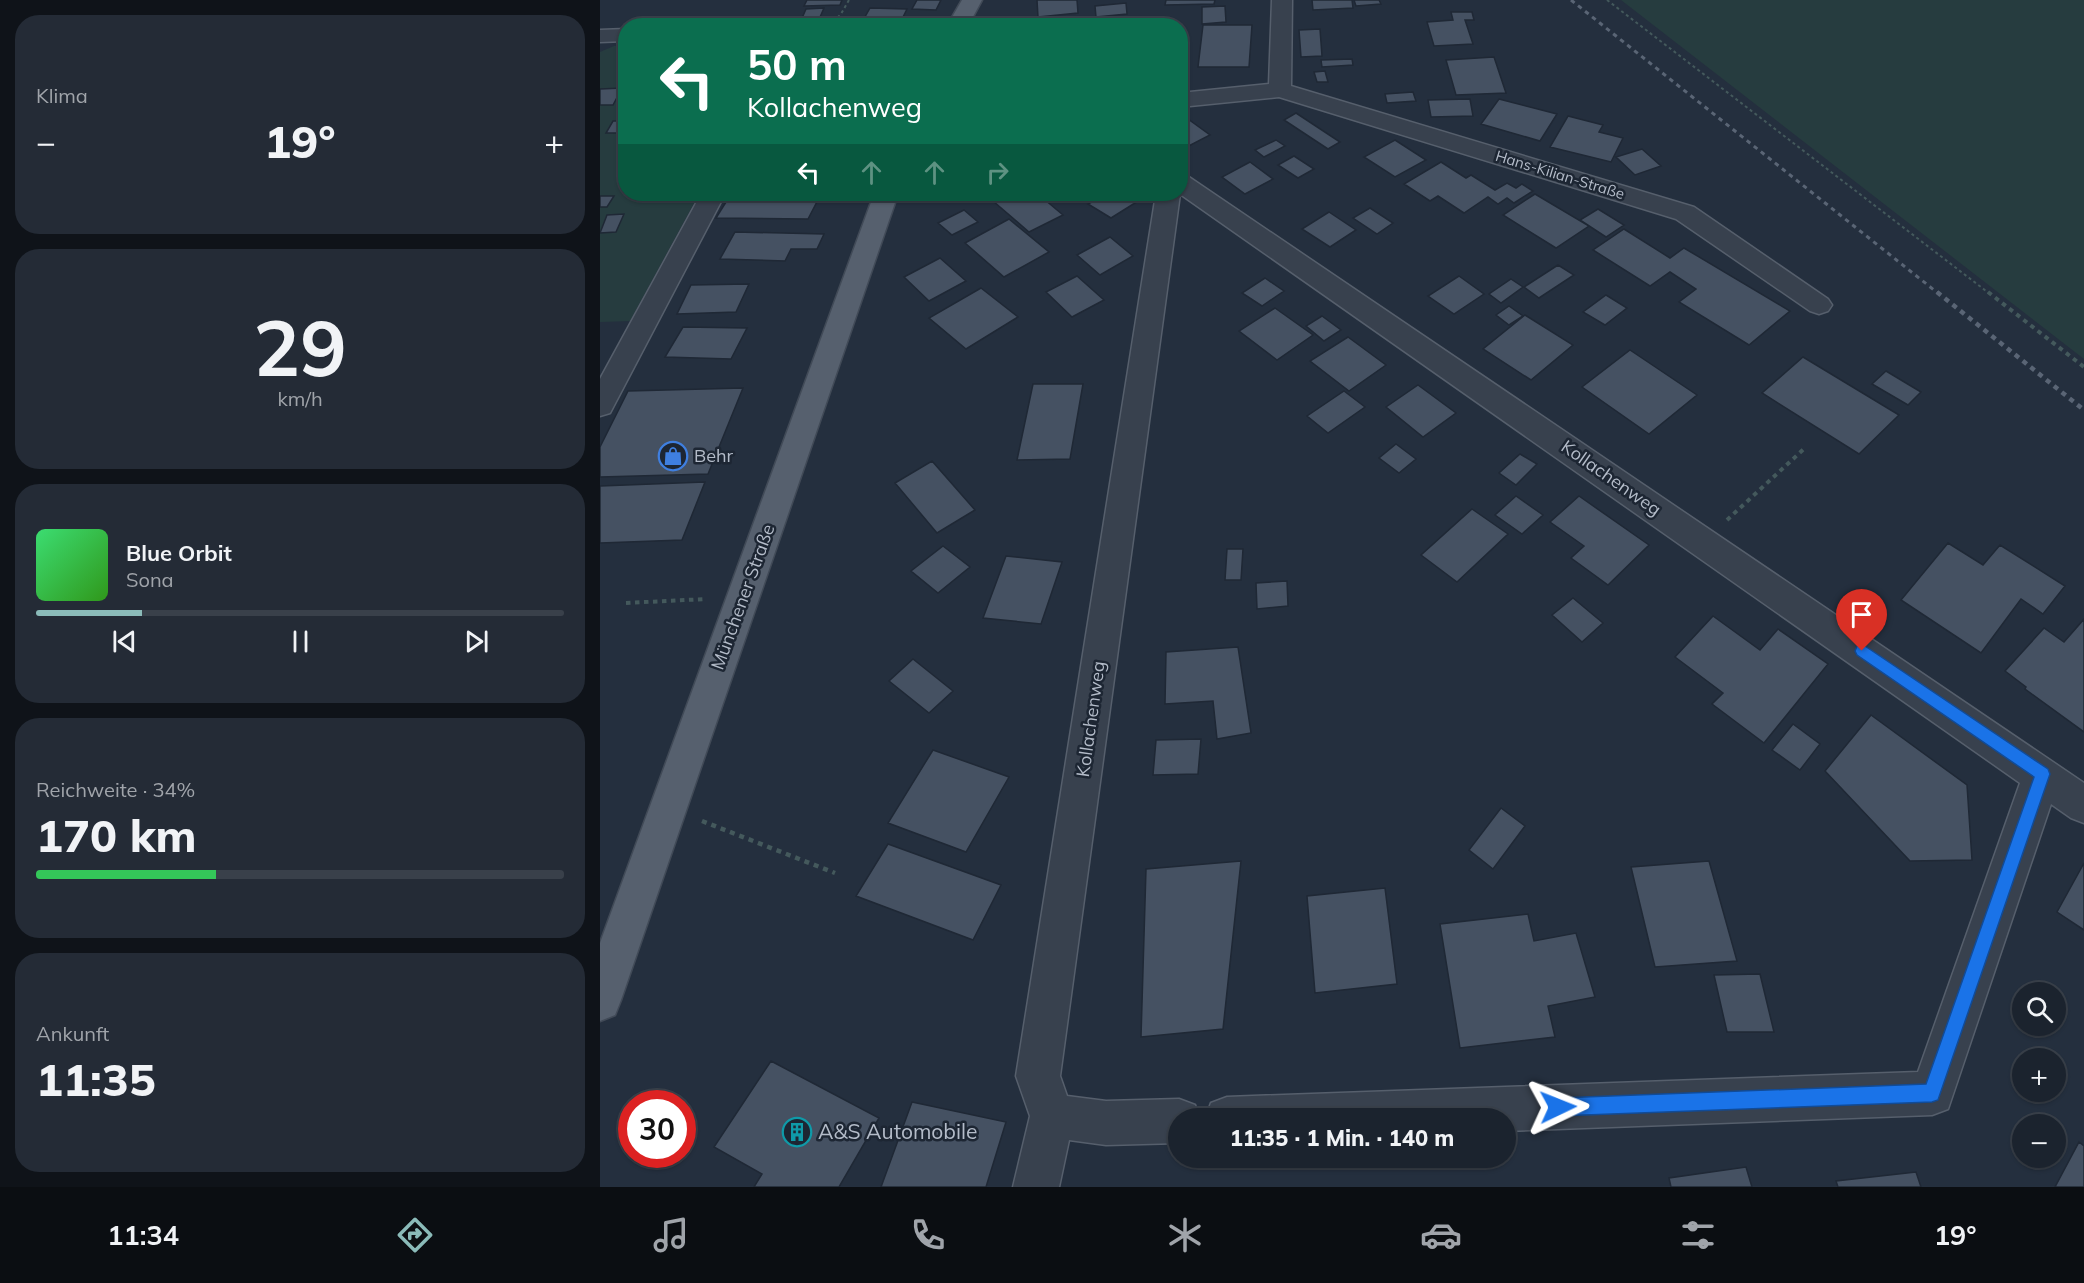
<!DOCTYPE html>
<html lang="de">
<head>
<meta charset="utf-8">
<style>
  :root { --surface:#1b232e; --page:#242b36; --text:#f1f3f6; --muted:#a0a4aa; --line:#39404a; --accent:#8bbbb9 }
  body { margin:0; font-family:Mulish,sans-serif; background:var(--page); color:var(--text); height:100vh; display:flex; flex-direction:column; font-size:22px; white-space:nowrap }
  * { box-sizing:border-box; margin:0 }
  p { font-size:20px; color:var(--muted) }
  .icon { flex:none; width:33px; height:33px; fill:none; stroke:currentColor; stroke-width:2; stroke-linecap:round; stroke-linejoin:round }
  .map { position:relative; flex:1; overflow:hidden }
  .sheet { display:flex; flex-direction:column; gap:15px; padding:15px; background:#0f1319; width:600px }
  .sheet>* { flex:none }
  .guide { position:absolute; left:18px; top:18px; width:570px; height:183px; border-radius:24px; box-shadow:0 2px 4px #0004,0 0 0 2px var(--line); background:#0b6e4f; color:#fff; overflow:hidden }
  .buttons { position:absolute; left:1412px; top:982px; display:grid; gap:12px }
  .buttons a { display:grid; place-items:center; width:54px; height:54px; border-radius:50%; background:var(--surface); box-shadow:0 2px 4px #0004,0 0 0 2px var(--line); font-size:30px }
  .speed { position:absolute; left:18px; top:1090px; display:flex; gap:12px; font-size:30px; font-weight:700; text-align:center }
  .speed>* { display:grid; place-content:center; width:78px; height:78px; border-radius:50%; background:var(--surface); box-shadow:0 2px 4px #0004,0 0 0 2px var(--line); line-height:1 }
  .speed .limit { border:9px solid #d22; background:#fff; color:#111 }
  .pin { position:absolute; display:grid; place-items:center; width:51px; height:51px; color:#fff; margin:-62px -26px; border-radius:50% 50% 50% 0; rotate:-45deg; box-shadow:0 0 6px #0007 }
  .pin .icon { rotate:45deg }
  .me { position:absolute; width:66px; margin:-33px; rotate:88deg; stroke-linejoin:round; filter:drop-shadow(0 0 4px #0008) }
  .turn { display:flex; align-items:center; gap:21px; height:126px; padding:0 30px; font-size:27px }
  .turn .icon { width:78px; height:78px; stroke-width:2.5 }
  .turn b { display:block; font-size:42px; line-height:51px }
  .lanes { display:flex; align-items:center; height:57px; padding:0 30px; background:#0003; justify-content:center; gap:30px; direction:ltr }
  .lanes .off { opacity:.35 }
  .big { font-size:45px; font-weight:800; line-height:1.1 }
  .sheet .widget { flex:1; display:flex; flex-direction:column; justify-content:center; gap:9px; min-width:0; padding:0 21px; border-radius:24px; background:var(--page) }
  .sheet .dial { align-items:center; gap:0 }
  .dial b { font-size:78px; line-height:1 }
  .song { display:flex; align-items:center; gap:18px }
  .cover { width:72px; height:72px; border-radius:9px; background:linear-gradient(135deg,hsl(140 70% 55%),hsl(110 70% 35%)) }
  .played { height:6px; border-radius:3px; background:linear-gradient(90deg,var(--accent) 20%,var(--line) 20%) }
  .keys { display:flex; justify-content:space-around; direction:ltr }
  .heat { display:flex; justify-content:space-between; align-items:center; font-size:33px; direction:ltr }
  .charge { height:9px; border-radius:4px; background:linear-gradient(90deg,#34c759 34%,var(--line) 0) }
  .trip { position:absolute; left:568px; top:1108px; width:348px; height:60px; border-radius:30px; background:var(--surface); box-shadow:0 2px 4px #0004,0 0 0 2px var(--line); font-weight:800; line-height:60px; text-align:center }
  .tabs { display:flex; height:96px; justify-content:space-around; align-items:center; background:#0b0e12; color:var(--muted) }
  .tabs .icon { width:42px; height:42px }
  .tabs .selected { color:var(--accent) }
  .tabs b { font-size:27px; color:var(--text) }
  main { display:flex; flex:1; min-height:0 }
  .map>svg:first-child { display:block }
  .green { fill:#263c3f }
  .building { fill:#455162; stroke:#1f2835; stroke-width:1.5 }
  .lines { fill:none; stroke-linecap:round; stroke-linejoin:round }
  .minor-casing { stroke:#565f6c; stroke-width:3 }
  .major-casing { stroke:#414a57; stroke-width:3 }
  .path-far2 { stroke:#44595c; stroke-width:2; stroke-dasharray:3 3; stroke-linecap:butt }
  .path-far1 { stroke:#44595c; stroke-width:4; stroke-dasharray:4.5 4.5; stroke-linecap:butt }
  .path { stroke:#44595c; stroke-width:4.5; stroke-dasharray:5 5; stroke-linecap:butt }
  .minor { fill:#38414e; fill-rule:evenodd }
  .major { fill:#56606e; fill-rule:evenodd }
  .rail-far1 { stroke:#5a6575; stroke-width:3; stroke-dasharray:4.5 4.5; stroke-linecap:butt }
  .rail { stroke:#5a6575; stroke-width:4.5; stroke-dasharray:5 5; stroke-linecap:butt }
  .route { fill:#1a73e8; stroke:#114b97; stroke-width:1.5 }
  .labels { text-anchor:middle; stroke-width:5; stroke-linejoin:round; paint-order:stroke }
  .far-street-label { font-size:15px; fill:#b4bcc9; stroke:#1d2633 }
  .poi-label { font-size:18px; fill:#b4bcc9; stroke:#1d2633; text-anchor:start }
  .street-label { font-size:18px; fill:#b4bcc9; stroke:#1d2633 }
  .near-poi-label { font-size:21px; fill:#b4bcc9; stroke:#1d2633; text-anchor:start }
</style>
</head>
<body>
<main>
<section class="sheet">
<div class="widget"><p>Klima</p>
<div class="heat"><a>−</a><b class="big">19°</b><a>+</a></div>
</div>
<div class="widget dial"><b>29</b><p>km/h</p></div>
<div class="widget">
<div class="song"><i class="cover"></i><div><b>Blue Orbit</b><p>Sona</p></div></div>
<div class="played"></div>
<div class="keys"><svg class="icon" aria-label="previous" viewBox="0 0 24 24"><path d="M18 5L8 12l10 7zM5 5v14"/></svg><svg class="icon" aria-label="pause" viewBox="0 0 24 24"><path d="M8 5v14M16 5v14"/></svg><svg class="icon" aria-label="next" viewBox="0 0 24 24"><path d="M6 5l10 7-10 7zM19 5v14"/></svg></div>
</div>
<div class="widget"><p>Reichweite · 34%</p><b class="big">170 km</b><div class="charge"></div></div>
<div class="widget"><p>Ankunft</p><b class="big">11:35</b></div>
</section>
<div class="map">
<svg width="1484" height="1187" viewBox="0 0 1484 1187">
  <rect width="100%" height="100%" fill="#242f3e"/>
  <path class="green" d="M 1021,0 L 1484,0 L 1484,359 Z
    M 14,46 L 25,46 L 26,194 L 99,194 L 30,321 L 0,322 L 0,52 Z"/>
  <path class="building" d="M 207,0 L 242,0 L 240,5 L 204,6 Z
    M 317,0 L 341,0 L 336,10 L 312,9 Z
    M 437,0 L 477,0 L 478,13 L 438,17 Z
    M 566,0 L 615,0 L 614,4 L 565,5 Z
    M 712,0 L 752,0 L 753,8 L 713,10 Z
    M 754,0 L 779,0 L 781,4 L 756,6 Z
    M 526,3 L 527,14 L 496,17 L 495,6 Z
    M 625,6 L 626,22 L 602,24 L 602,7 Z
    M 224,8 L 217,24 L 199,25 L 206,9 Z
    M 270,8 L 307,9 L 299,25 L 261,24 Z
    M 851,12 L 872,12 L 874,20 L 865,20 L 873,44 L 834,46 L 827,22 L 853,20 Z
    M 603,25 L 652,25 L 649,67 L 598,67 Z
    M 720,29 L 722,56 L 701,57 L 699,30 Z
    M 894,57 L 906,93 L 856,95 L 846,60 Z
    M 752,59 L 753,65 L 722,67 L 721,60 Z
    M 725,71 L 728,82 L 717,82 L 714,72 Z
    M 22,88 L 13,105 L 0,105 L 0,89 Z
    M 813,92 L 816,101 L 787,103 L 785,94 Z
    M 870,99 L 873,116 L 831,117 L 828,100 Z
    M 899,99 L 957,114 L 940,141 L 881,124 Z
    M 696,113 L 740,142 L 728,149 L 684,120 Z
    M 968,116 L 1003,125 L 999,132 L 1023,138 L 1011,162 L 950,147 Z
    M 588,119 L 610,135 L 581,150 L 580,123 Z
    M 13,121 L 26,121 L 25,133 L 6,133 Z
    M 676,140 L 685,146 L 664,157 L 655,150 Z
    M 795,140 L 826,160 L 795,177 L 764,157 Z
    M 1042,149 L 1061,166 L 1035,175 L 1016,157 Z
    M 694,156 L 714,169 L 698,178 L 678,165 Z
    M 650,162 L 673,179 L 645,194 L 622,177 Z
    M 841,162 L 866,178 L 871,175 L 895,190 L 907,183 L 916,188 L 922,184 L 933,191 L 914,203 L 907,198 L 898,204 L 888,197 L 864,213 L 838,196 L 830,201 L 804,184 Z
    M 131,194 L 221,194 L 208,219 L 116,218 Z
    M 409,194 L 438,194 L 463,215 L 429,232 L 393,201 Z
    M 506,194 L 520,194 L 535,203 L 511,218 L 488,204 Z
    M 935,194 L 989,226 L 956,248 L 903,215 Z
    M 0,196 L 14,196 L 7,207 L 0,207 Z
    M 770,208 L 793,223 L 777,234 L 753,218 Z
    M 998,209 L 1024,225 L 1006,237 L 980,220 Z
    M 364,210 L 378,222 L 352,235 L 338,223 Z
    M 729,212 L 756,230 L 730,247 L 702,229 Z
    M 24,214 L 16,232 L 0,233 L 7,215 Z
    M 409,219 L 449,252 L 404,277 L 365,243 Z
    M 1024,229 L 1070,258 L 1084,248 L 1190,311 L 1149,345 L 1079,302 L 1096,289 L 1070,272 L 1050,286 L 993,250 Z
    M 135,232 L 224,234 L 217,249 L 191,249 L 185,261 L 120,259 Z
    M 510,237 L 533,256 L 500,275 L 477,255 Z
    M 340,258 L 366,281 L 329,301 L 304,277 Z
    M 958,265 L 974,275 L 939,298 L 924,287 Z
    M 477,276 L 504,300 L 472,317 L 446,292 Z
    M 859,276 L 884,294 L 854,314 L 828,296 Z
    M 665,278 L 684,291 L 662,306 L 642,293 Z
    M 911,279 L 923,287 L 901,303 L 889,294 Z
    M 149,284 L 136,312 L 77,314 L 91,285 Z
    M 381,288 L 418,317 L 366,349 L 329,318 Z
    M 1006,295 L 1027,308 L 1005,325 L 983,312 Z
    M 909,306 L 923,316 L 909,325 L 896,315 Z
    M 675,308 L 713,335 L 677,360 L 639,331 Z
    M 925,315 L 973,345 L 931,380 L 883,349 Z
    M 722,316 L 741,330 L 724,341 L 706,326 Z
    M 83,327 L 147,328 L 131,359 L 65,357 Z
    M 748,337 L 786,365 L 749,391 L 710,361 Z
    M 1030,350 L 1097,395 L 1049,434 L 982,387 Z
    M 1203,357 L 1299,415 L 1259,454 L 1162,393 Z
    M 1286,371 L 1321,392 L 1308,405 L 1272,384 Z
    M 433,384 L 483,384 L 470,459 L 417,460 Z
    M 818,385 L 856,413 L 823,437 L 786,407 Z
    M 143,388 L 108,474 L 0,477 L 0,447 L 28,391 Z
    M 744,391 L 765,407 L 728,433 L 707,416 Z
    M 796,444 L 816,459 L 799,473 L 779,458 Z
    M 920,454 L 937,464 L 916,485 L 899,473 Z
    M 332,461 L 375,510 L 337,533 L 295,483 Z
    M 105,482 L 82,540 L 0,543 L 0,486 Z
    M 916,496 L 943,515 L 922,534 L 895,515 Z
    M 979,496 L 1049,545 L 1008,585 L 971,558 L 984,546 L 950,522 Z
    M 872,509 L 908,534 L 857,582 L 821,555 Z
    M 1348,543 L 1383,565 L 1400,545 L 1465,586 L 1443,614 L 1421,599 L 1381,653 L 1301,600 Z
    M 343,546 L 370,567 L 338,593 L 311,571 Z
    M 627,549 L 643,549 L 641,580 L 625,580 Z
    M 406,556 L 462,562 L 441,624 L 383,618 Z
    M 687,581 L 688,606 L 657,609 L 656,583 Z
    M 973,598 L 1003,623 L 982,642 L 952,615 Z
    M 1113,616 L 1160,650 L 1178,629 L 1228,664 L 1164,743 L 1112,704 L 1123,693 L 1075,657 Z
    M 1484,619 L 1484,732 L 1425,689 L 1426,687 L 1405,671 L 1444,628 L 1464,642 Z
    M 638,647 L 651,733 L 617,739 L 613,701 L 565,704 L 566,652 Z
    M 313,659 L 353,691 L 329,713 L 289,681 Z
    M 1271,715 L 1367,785 L 1372,860 L 1310,861 L 1225,771 Z
    M 1193,724 L 1220,744 L 1200,770 L 1172,750 Z
    M 601,739 L 598,774 L 553,775 L 556,740 Z
    M 333,750 L 409,777 L 366,852 L 288,823 Z
    M 901,808 L 925,826 L 893,869 L 869,850 Z
    M 288,844 L 401,885 L 373,940 L 256,896 Z
    M 641,861 L 623,1029 L 541,1037 L 546,869 Z
    M 1109,861 L 1137,961 L 1055,967 L 1031,867 Z
    M 1484,863 L 1484,930 L 1457,912 Z
    M 785,888 L 797,984 L 715,993 L 707,896 Z
    M 928,914 L 934,941 L 976,933 L 995,997 L 948,1006 L 955,1037 L 860,1048 L 840,924 Z
    M 1160,974 L 1174,1032 L 1127,1032 L 1114,975 Z
    M 171,1061 L 279,1118 L 239,1187 L 154,1187 L 162,1174 L 114,1147 Z
    M 312,1102 L 406,1122 L 386,1187 L 281,1187 Z
    M 1479,1142 L 1484,1146 L 1484,1187 L 1455,1187 Z
    M 1146,1167 L 1152,1187 L 1071,1187 L 1069,1178 Z
    M 1316,1172 L 1321,1187 L 1238,1187 L 1236,1181 Z"/>
  <g class="lines">
    <g class="minor-casing">
      <path id="minor" d="M 672,0 L 692,0 L 691,86 L 1094,207 L 1228,299 L 1232,305 L 1228,311 L 1219,314 L 1210,311 L 1076,219 L 679,97 L 580,107 L 580,93 L 669,84 Z
        M 26,29 L 26,41 L 0,42 L 0,30 Z
        M 580,175 L 589,177 L 1484,783 L 1484,823 L 1471,818 L 1451,804 L 1348,1109 L 1332,1115 L 906,1131 L 906,1119 L 605,1119 L 611,1103 L 627,1097 L 1318,1072 L 1420,783 L 580,194 Z
        M 101,194 L 125,194 L 10,413 L 0,416 L 0,379 Z
        M 556,194 L 580,194 L 460,1076 L 467,1096 L 506,1101 L 579,1099 L 595,1105 L 600,1119 L 579,1119 L 579,1143 L 506,1145 L 469,1140 L 459,1187 L 413,1187 L 430,1116 L 416,1076 Z"/>
    </g>
    <g class="major-casing">
      <path id="major" d="M 362,0 L 382,0 L 368,26 L 347,26 Z
        M 274,194 L 298,194 L 21,1000 L 15,1015 L 0,1021 L 0,943 Z"/>
    </g>
    <path class="path-far2" d="M 1007,0 L 1390,294
      M 229,26 L 241,14 L 249,0"/>
    <path class="path-far1" d="M 1388,292 L 1484,367
      M 1127,520 L 1206,447
      M 26,603 L 106,599"/>
    <path class="path" d="M 102,821 L 235,873"/>
    <use href="#minor" class="minor"/>
    <use href="#major" class="major"/>
    <path class="rail-far1" d="M 971,0 L 1339,294"/>
    <path class="rail" d="M 1337,292 L 1484,410"/>
  </g>
  <path class="route" d="M 1262,644 L 1448,769 L 1450,774 L 1338,1100 L 1332,1102 L 958,1116 L 951,1114 L 949,1107 L 951,1101 L 958,1098 L 1326,1084 L 1434,777 L 1257,655 L 1255,651 L 1257,646 Z"/>
  <defs>
    <g id="shop-ring" transform="scale(1.5)"><circle r="9.5" fill="#1d2633" stroke="#3f7fe0" stroke-width="1.5"/><path d="M-5-2.5h2.3a2.7 3.5 0 0 1 5.4 0H5L5.5 6h-11ZM-1.5-2.5h3a1.5 2.3 0 0 0-3 0Z" fill="#3f7fe0"/></g>
    <g id="building-ring" transform="scale(1.5)"><circle r="9.5" fill="#1d2633" stroke="#0f9aa8" stroke-width="1.5"/><path d="M-4-6H4V6H1V3H-1V6H-4ZM-2.5-4.3h1.7v1.8h-1.7ZM.8-4.3h1.7v1.8H.8ZM-2.5-1h1.7V.8h-1.7ZM.8-1h1.7V.8H.8Z" fill="#0f9aa8"/></g>
  </defs>
  <g fill-rule="evenodd">
    <use href="#shop-ring" x="73" y="456"/>
    <use href="#building-ring" x="197" y="1132"/>
  </g>
  <g class="labels">
    <g class="far-street-label">
      <text transform="translate(960 175) rotate(17)" y="5">Hans-Kilian-Straße</text>
    </g>
    <g class="poi-label">
      <text x="94" y="462">Behr</text>
    </g>
    <g class="street-label">
      <text transform="translate(1011 478) rotate(35)" y="6">Kollachenweg</text>
      <text transform="translate(143 597) rotate(-70)" y="6">Münchener Straße</text>
      <text transform="translate(491 719) rotate(-82)" y="6">Kollachenweg</text>
    </g>
    <g class="near-poi-label">
      <text x="218" y="1139">A&amp;S Automobile</text>
    </g>
  </g>
</svg>
<div class="buttons">
<a><svg class="icon" aria-label="search" viewBox="0 0 24 24"><circle cx="10" cy="10" r="6"/><path d="M15 15l6 6"/></svg></a>
<a>+</a>
<a>−</a>
</div>
<div class="speed"><div class="limit">30</div></div>
<div class="pin" style="left:1262px;top:651px;background:#d93025"><svg class="icon" aria-label="arrive" viewBox="0 0 24 24"><path d="M6 21V4h12l-3 4 3 4H6"/></svg></div>
<svg class="me" style="left:958px;top:1107px" viewBox="-20 -20 40 40"><path d="M0-17L14 15 0 8-14 15z" fill="#1a73e8" stroke="#fff" stroke-width="4"/></svg>
<div class="trip">11:35 · 1 Min. · 140 m</div>
<div class="guide">
<div class="turn"><svg class="icon" aria-label="left" viewBox="0 0 24 24"><path d="M17 20v-9H6M10 6l-5 5 5 5"/></svg><div><b>50 m</b>Kollachenweg</div></div>
<div class="lanes"><svg class="icon" aria-label="left" viewBox="0 0 24 24"><path d="M17 20v-9H6M10 6l-5 5 5 5"/></svg><svg class="icon off" aria-label="ahead" viewBox="0 0 24 24"><path d="M12 20V5M6 11l6-6 6 6"/></svg><svg class="icon off" aria-label="ahead" viewBox="0 0 24 24"><path d="M12 20V5M6 11l6-6 6 6"/></svg><svg class="icon off" aria-label="right" viewBox="0 0 24 24"><path d="M7 20v-9h11M14 6l5 5-5 5"/></svg></div>
</div>
</div>
</main>
<nav class="tabs">
<b>11:34</b>
<svg class="icon selected" aria-label="directions" viewBox="0 0 24 24"><path d="M12 3l9 9-9 9-9-9zM9 14v-3h6M13 9l2 2-2 2"/></svg>
<svg class="icon" aria-label="music" viewBox="0 0 24 24"><path d="M9 18V5l10-2v13"/><circle cx="6" cy="18" r="3"/><circle cx="16" cy="16" r="3"/></svg>
<svg class="icon" aria-label="phone" viewBox="0 0 24 24"><path d="M5 4h4l2 5-3 2q2 4 5 5l2-3 5 2v4C11 20 4 13 5 4z"/></svg>
<svg class="icon" aria-label="climate" viewBox="0 0 24 24"><path d="M12 3v18M4 7l16 10M4 17L20 7"/></svg>
<svg class="icon" aria-label="car" viewBox="0 0 24 24"><path d="M5 17H2v-5l4-1 3-4h7l3 4 3 1v5h-3M9 17h6M6 11h13"/><circle cx="7" cy="17" r="2"/><circle cx="17" cy="17" r="2"/></svg>
<svg class="icon" aria-label="filters" viewBox="0 0 24 24"><path d="M4 7h16M4 17h16"/><circle cx="9" cy="7" r="2"/><circle cx="15" cy="17" r="2"/></svg>
<b>19°</b>
</nav>
</body>
</html>
